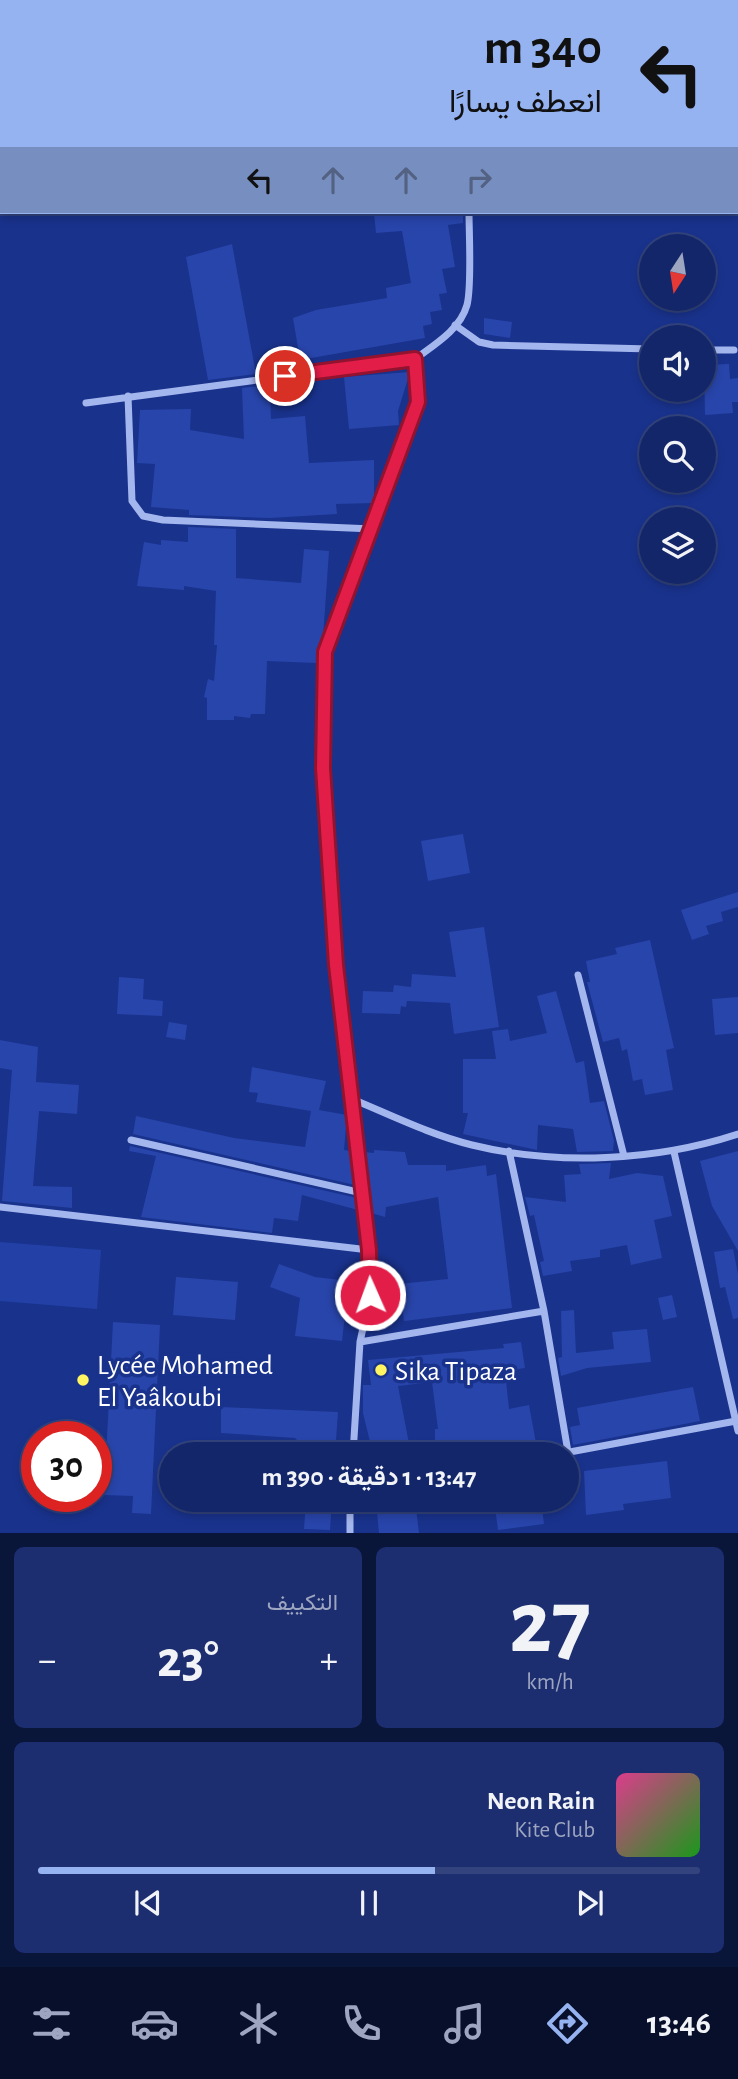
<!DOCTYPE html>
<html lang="ar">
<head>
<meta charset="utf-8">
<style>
  :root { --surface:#132669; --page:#1c2e6f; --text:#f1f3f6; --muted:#9da5c0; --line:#32437d; --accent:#95b2f1 }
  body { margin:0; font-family:"Alegreya Sans",Vazirmatn,sans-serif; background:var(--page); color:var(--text); direction:rtl; height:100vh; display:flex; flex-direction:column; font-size:26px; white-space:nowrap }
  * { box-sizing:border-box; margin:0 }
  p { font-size:23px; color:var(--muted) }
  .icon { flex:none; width:38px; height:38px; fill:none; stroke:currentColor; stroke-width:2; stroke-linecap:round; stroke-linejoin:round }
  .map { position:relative; height:1533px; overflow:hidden; direction:ltr }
  .panel { display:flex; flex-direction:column; gap:14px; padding:14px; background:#0a153a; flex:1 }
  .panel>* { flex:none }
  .hud { position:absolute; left:0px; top:0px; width:738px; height:214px; box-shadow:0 4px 10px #0003,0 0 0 2px var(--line); direction:rtl; background:#95b2f1; color:#111; overflow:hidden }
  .needle { width:46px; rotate:192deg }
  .controls { position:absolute; left:639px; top:234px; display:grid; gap:14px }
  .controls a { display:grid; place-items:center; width:77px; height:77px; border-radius:50%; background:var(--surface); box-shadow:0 4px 10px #0003,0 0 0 2px var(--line); font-size:35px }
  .speed { position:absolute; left:21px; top:1421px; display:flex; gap:14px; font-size:35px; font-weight:700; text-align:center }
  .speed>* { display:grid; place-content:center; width:91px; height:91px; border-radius:50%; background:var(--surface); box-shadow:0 4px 10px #0003,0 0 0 2px var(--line); line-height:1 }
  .speed .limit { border:10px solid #d22; background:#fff; color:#111 }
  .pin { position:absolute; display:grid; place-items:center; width:60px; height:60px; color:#fff; margin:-30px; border:4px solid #fff; border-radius:50%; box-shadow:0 2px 7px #0007 }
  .me { position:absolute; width:77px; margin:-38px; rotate:358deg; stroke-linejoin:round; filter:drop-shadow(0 0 5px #0008) }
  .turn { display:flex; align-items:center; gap:24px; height:147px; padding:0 21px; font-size:32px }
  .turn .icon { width:91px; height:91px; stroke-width:2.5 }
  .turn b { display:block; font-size:49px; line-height:60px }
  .lanes { display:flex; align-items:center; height:66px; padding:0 21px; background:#0003; justify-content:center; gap:35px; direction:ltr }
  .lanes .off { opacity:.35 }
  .big { font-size:52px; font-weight:600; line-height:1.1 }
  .panel .widget { flex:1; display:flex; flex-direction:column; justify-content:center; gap:10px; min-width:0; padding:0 24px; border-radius:10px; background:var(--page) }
  .panel .dial { align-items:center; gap:0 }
  .dial b { font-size:91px; line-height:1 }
  .song { display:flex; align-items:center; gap:21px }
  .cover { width:84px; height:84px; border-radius:10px; background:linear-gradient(135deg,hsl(330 70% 55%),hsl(120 70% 35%)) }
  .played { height:7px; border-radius:4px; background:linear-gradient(90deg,var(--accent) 60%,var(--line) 60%) }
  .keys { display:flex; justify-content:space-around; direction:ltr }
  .heat { display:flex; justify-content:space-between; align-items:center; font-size:38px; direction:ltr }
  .panel .tiles { flex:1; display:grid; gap:14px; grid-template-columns:1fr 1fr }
  .widget:last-child { grid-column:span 2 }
  .trip { position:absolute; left:159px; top:1442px; width:420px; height:70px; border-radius:35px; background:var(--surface); box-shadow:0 4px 10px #0003,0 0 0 2px var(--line); font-weight:600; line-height:70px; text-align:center; direction:rtl }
  .tab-bar { display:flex; height:112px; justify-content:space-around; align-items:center; background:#080f2a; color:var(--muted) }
  .tab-bar .icon { width:49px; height:49px }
  .tab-bar .selected { color:var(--accent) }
  .tab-bar b { font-size:32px; color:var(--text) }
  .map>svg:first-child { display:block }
  .green { fill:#2240a6 }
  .building { fill:#2845ab }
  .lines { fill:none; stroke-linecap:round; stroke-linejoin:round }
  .street { stroke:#a4b6ee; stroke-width:7 }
  .route-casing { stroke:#92132f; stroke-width:18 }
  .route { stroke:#e11d48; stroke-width:12 }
  .poi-dot { fill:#fff461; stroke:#19328c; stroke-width:2.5 }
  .labels { text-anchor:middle; stroke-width:7; stroke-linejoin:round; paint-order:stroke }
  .poi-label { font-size:28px; fill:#fff; stroke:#19328c; text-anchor:start }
</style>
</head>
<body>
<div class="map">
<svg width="738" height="1533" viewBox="0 0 738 1533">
  <rect width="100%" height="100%" fill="#19328c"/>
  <path class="green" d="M 0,1242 L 101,1250 L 97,1309 L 0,1301 Z"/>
  <path class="building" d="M 463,212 L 463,223 L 448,225 L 455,267 L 442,269 L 447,293 L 439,294 L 442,310 L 430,312 L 432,324 L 423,326 L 425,338 L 300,360 L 293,318 L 316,310 L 387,298 L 386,288 L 411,283 L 402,231 L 376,233 L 374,213 Z
    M 232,244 L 256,374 L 208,380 L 186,257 Z
    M 484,318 L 512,322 L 510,338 L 484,334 Z
    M 729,364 L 730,379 L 738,378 L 738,402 L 732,402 L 733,413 L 705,415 L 704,365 Z
    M 410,372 L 398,411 L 399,425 L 349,429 L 344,377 Z
    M 258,386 L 260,392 L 270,392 L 271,419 L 305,416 L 309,463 L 374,460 L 374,503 L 336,504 L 337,514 L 270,518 L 189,515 L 189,510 L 151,507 L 155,464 L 137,463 L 140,410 L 191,409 L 190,430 L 244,439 L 242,388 Z
    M 188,527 L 236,529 L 236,578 L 301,583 L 304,549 L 329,551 L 323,638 L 317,663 L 267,661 L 265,714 L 251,714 L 250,718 L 234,716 L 234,720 L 207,720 L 207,698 L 204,697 L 208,679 L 214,681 L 217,645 L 214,645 L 216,591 L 184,586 L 184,590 L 137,586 L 144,542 L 161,545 L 161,540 L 188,542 Z
    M 463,834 L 470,873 L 428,881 L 421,841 Z
    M 738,892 L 738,907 L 721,912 L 723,921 L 706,926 L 709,934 L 692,940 L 681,910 Z
    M 484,927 L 499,1027 L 454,1034 L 450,1003 L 407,1001 L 406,1007 L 401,1006 L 400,1014 L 362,1013 L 363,991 L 393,992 L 394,985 L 411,987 L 412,974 L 456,977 L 449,932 Z
    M 650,940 L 674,1048 L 666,1050 L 673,1090 L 645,1095 L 642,1079 L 633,1081 L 627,1049 L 622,1051 L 619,1038 L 603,1042 L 587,982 L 590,982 L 586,961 L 617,954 L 615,948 Z
    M 119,977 L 144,979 L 143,999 L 163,1001 L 162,1016 L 117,1014 Z
    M 556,991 L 576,1063 L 584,1061 L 590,1103 L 604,1101 L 614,1141 L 613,1151 L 577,1152 L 573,1129 L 538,1125 L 537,1150 L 463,1134 L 468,1113 L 463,1113 L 463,1059 L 496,1059 L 492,1031 L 508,1029 L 510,1041 L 547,1033 L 537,996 Z
    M 738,997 L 738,1033 L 715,1035 L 712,999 Z
    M 169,1022 L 187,1025 L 185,1040 L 166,1037 Z
    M 0,1040 L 38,1047 L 36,1082 L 79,1085 L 77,1114 L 39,1111 L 33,1186 L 72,1187 L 72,1208 L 2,1201 L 12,1070 L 0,1068 Z
    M 252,1067 L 326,1081 L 319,1110 L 347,1115 L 344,1150 L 351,1151 L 355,1185 L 133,1134 L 136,1116 L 234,1138 L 305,1147 L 311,1111 L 256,1102 L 258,1093 L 249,1092 Z
    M 130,1146 L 357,1198 L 358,1210 L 302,1195 L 298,1221 L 274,1218 L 272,1233 L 141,1217 L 156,1156 L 129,1151 Z
    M 374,1150 L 405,1152 L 408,1165 L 446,1165 L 446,1171 L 486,1165 L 487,1176 L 496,1174 L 512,1308 L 404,1321 L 399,1284 L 448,1279 L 438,1197 L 386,1207 L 385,1217 L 371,1213 L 364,1152 L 374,1153 Z
    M 738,1151 L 738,1251 L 712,1206 L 700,1161 Z
    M 611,1163 L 609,1179 L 637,1173 L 663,1176 L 672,1216 L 654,1220 L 662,1258 L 631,1265 L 627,1245 L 600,1250 L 600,1257 L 570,1261 L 572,1271 L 543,1276 L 540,1262 L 544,1261 L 534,1215 L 530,1216 L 525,1197 L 566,1202 L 564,1175 L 581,1174 L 579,1164 Z
    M 733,1249 L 738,1274 L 738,1318 L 733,1319 L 725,1287 L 720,1288 L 714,1252 Z
    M 279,1264 L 315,1277 L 349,1281 L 342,1341 L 295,1336 L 300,1298 L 270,1287 Z
    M 176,1277 L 238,1282 L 235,1320 L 173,1315 Z
    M 672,1295 L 677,1317 L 663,1320 L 658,1298 Z
    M 574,1310 L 576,1353 L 614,1349 L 612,1332 L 647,1329 L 651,1362 L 587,1368 L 561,1376 L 558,1358 L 562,1357 L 561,1311 Z
    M 113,1322 L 160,1325 L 151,1514 L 132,1513 L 133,1496 L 104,1495 Z
    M 521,1342 L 525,1368 L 505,1371 L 509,1409 L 529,1405 L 536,1443 L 472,1454 L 435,1454 L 435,1429 L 438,1429 L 432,1382 L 398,1386 L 411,1454 L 373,1454 L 363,1413 L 363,1385 L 371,1385 L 368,1360 L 504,1348 L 503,1344 Z
    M 693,1387 L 700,1421 L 573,1445 L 570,1427 L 580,1425 L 577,1408 Z
    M 221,1407 L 338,1412 L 335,1454 L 311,1454 L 295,1438 L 221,1433 Z
    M 667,1461 L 671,1498 L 623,1504 L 624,1510 L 586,1515 L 584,1471 Z
    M 306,1500 L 332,1500 L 330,1530 L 304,1529 Z
    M 494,1500 L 541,1500 L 544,1524 L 498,1530 Z
    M 416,1508 L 419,1533 L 379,1533 L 377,1512 Z"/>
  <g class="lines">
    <path class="street" d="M 33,0 L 33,2
      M 481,2 L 481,0
      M 713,2 L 720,0
      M 455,325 L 479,342 L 493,345 L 651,349
      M 704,350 L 734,350
      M 128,396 L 132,501 L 143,516 L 163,520 L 373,529
      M 86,403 L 415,359
      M 578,975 L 624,1156
      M 352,1099 C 391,1115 431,1135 472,1145 C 558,1166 655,1161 738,1134
      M 131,1140 L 362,1193
      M 509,1151 L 544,1311 L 568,1452
      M 674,1152 L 738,1431
      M 0,1207 L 369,1250
      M 360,1342 L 544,1311
      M 353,1454 L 360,1342 L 370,1295 L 369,1250 L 336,965 L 323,768 L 325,652 L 418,402 L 415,359 C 434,345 460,330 467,305 C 472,286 469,234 469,212
      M 559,1454 L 736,1421
      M 350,1533 L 350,1500"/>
  </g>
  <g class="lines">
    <g class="route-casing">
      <path id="route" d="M 285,376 L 415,359 L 418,402 L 325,652 L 323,768 L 336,965 L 369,1250 L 370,1295"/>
    </g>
    <use href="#route" class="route"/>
  </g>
  <g class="poi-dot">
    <circle cx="381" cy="1370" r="7"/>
    <circle cx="83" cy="1380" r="7"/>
  </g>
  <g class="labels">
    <g class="poi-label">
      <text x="97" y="1374">Lycée Mohamed<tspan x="97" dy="32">El Yaâkoubi</tspan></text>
      <text x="395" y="1380">Sika Tipaza</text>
    </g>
  </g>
</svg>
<div class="controls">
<a><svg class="needle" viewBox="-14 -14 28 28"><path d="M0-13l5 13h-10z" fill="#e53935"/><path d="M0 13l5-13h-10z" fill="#9da5c0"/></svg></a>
<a><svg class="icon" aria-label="sound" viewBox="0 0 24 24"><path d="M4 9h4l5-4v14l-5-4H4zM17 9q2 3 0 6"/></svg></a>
<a><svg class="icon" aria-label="search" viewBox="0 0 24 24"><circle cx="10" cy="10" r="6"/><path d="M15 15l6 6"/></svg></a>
<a><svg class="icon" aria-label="layers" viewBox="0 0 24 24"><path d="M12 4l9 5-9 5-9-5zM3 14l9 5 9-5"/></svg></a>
</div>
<div class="speed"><div class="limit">30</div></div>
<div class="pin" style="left:285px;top:376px;background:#d93025"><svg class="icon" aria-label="arrive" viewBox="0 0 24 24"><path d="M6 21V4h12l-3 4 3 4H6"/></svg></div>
<svg class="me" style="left:370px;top:1295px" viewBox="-20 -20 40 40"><circle r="17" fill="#e11d48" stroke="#fff" stroke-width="3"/><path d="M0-11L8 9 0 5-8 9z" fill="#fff"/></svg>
<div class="trip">13:47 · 1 دقيقة · 390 m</div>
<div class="hud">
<div class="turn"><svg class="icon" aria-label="left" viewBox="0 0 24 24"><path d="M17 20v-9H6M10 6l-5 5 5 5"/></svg><div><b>340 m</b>انعطف يسارًا</div></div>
<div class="lanes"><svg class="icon" aria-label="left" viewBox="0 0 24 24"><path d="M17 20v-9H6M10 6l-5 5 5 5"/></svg><svg class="icon off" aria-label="ahead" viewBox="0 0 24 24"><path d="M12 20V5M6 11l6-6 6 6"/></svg><svg class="icon off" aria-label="ahead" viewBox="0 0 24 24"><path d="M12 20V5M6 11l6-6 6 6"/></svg><svg class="icon off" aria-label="right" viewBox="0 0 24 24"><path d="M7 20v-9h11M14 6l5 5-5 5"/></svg></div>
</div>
</div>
<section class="panel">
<div class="tiles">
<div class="widget dial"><b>27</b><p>km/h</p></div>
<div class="widget"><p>التكييف</p>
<div class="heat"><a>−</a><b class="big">23°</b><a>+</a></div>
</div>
<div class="widget">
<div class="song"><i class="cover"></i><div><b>Neon Rain</b><p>Kite Club</p></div></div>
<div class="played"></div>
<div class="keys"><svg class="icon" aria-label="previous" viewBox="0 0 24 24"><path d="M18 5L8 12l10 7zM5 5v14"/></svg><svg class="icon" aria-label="pause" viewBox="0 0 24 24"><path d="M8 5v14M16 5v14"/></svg><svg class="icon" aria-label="next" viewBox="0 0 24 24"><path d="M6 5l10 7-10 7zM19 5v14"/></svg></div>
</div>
</div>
</section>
<nav class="tab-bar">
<b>13:46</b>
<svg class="icon selected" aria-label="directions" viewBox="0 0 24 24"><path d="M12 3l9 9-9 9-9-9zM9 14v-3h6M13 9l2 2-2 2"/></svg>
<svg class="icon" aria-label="music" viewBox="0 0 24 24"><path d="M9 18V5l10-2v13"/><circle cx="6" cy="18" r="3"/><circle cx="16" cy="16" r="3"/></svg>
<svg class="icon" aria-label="phone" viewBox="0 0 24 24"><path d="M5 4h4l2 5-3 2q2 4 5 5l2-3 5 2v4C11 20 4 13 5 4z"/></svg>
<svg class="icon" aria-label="climate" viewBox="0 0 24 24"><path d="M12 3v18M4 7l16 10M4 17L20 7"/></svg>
<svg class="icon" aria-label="car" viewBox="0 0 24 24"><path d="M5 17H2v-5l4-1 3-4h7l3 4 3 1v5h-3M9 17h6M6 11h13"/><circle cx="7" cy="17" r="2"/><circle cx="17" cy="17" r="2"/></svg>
<svg class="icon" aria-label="filters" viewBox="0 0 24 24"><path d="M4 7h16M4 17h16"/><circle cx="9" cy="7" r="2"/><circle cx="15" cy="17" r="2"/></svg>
</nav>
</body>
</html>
